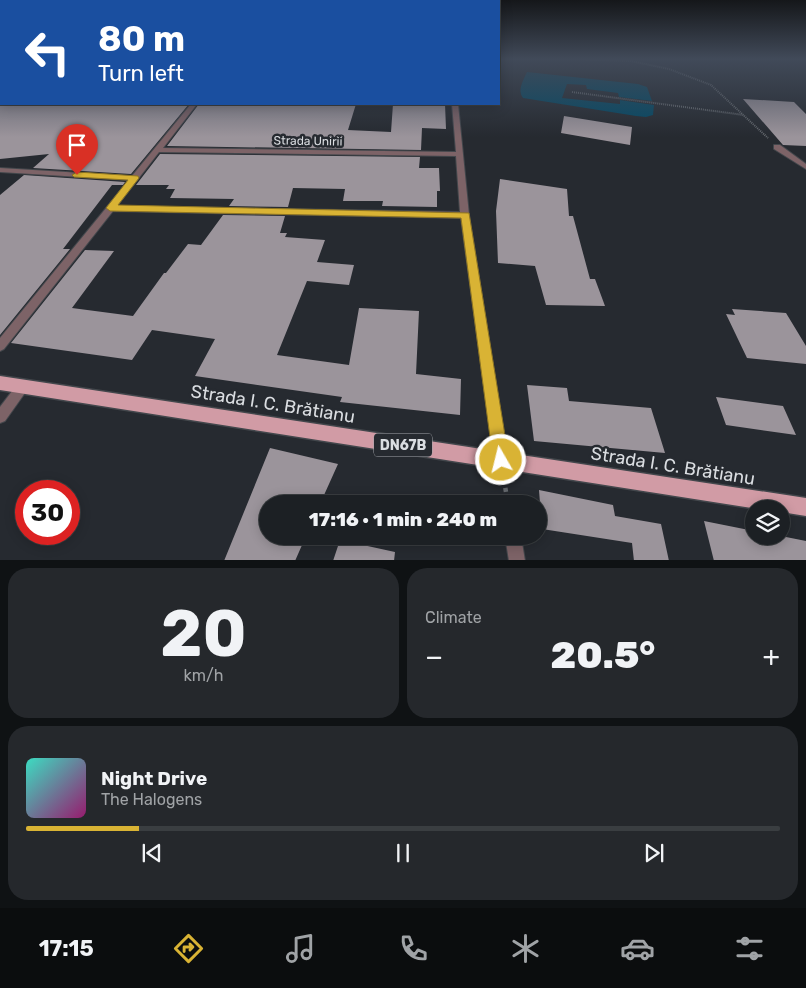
<!DOCTYPE html>
<html lang="en">
<head>
<meta charset="utf-8">
<style>
  :root { --surface:#1c2024; --page:#25282c; --text:#f1f3f6; --muted:#a0a3a6; --line:#3a3e41; --accent:#d9b334 }
  body { margin:0; font-family:Rubik,sans-serif; background:var(--page); color:var(--text); height:100vh; display:flex; flex-direction:column; font-size:19px; white-space:nowrap }
  * { box-sizing:border-box; margin:0 }
  p { font-size:16px; color:var(--muted) }
  .icon { flex:none; width:28px; height:28px; fill:none; stroke:currentColor; stroke-width:2; stroke-linecap:round; stroke-linejoin:round }
  .map { position:relative; height:560px; overflow:hidden }
  .sheet { display:flex; flex-direction:column; gap:8px; padding:8px; background:#0f1214; flex:1 }
  .sheet>* { flex:none }
  .hud { position:absolute; left:0px; top:0px; width:500px; height:105px; box-shadow:0 2px 12px #0003,0 0 0 1px var(--line); background:#1a4fa0; color:#fff; overflow:hidden }
  .fabs { position:absolute; left:745px; top:500px; display:grid; gap:10px }
  .fabs a { display:grid; place-items:center; width:45px; height:45px; border-radius:50%; background:var(--surface); box-shadow:0 2px 12px #0003,0 0 0 1px var(--line); font-size:25px }
  .speed { position:absolute; left:15px; top:480px; display:flex; gap:10px; font-size:25px; font-weight:700; text-align:center }
  .speed>* { display:grid; place-content:center; width:65px; height:65px; border-radius:50%; background:var(--surface); box-shadow:0 2px 12px #0003,0 0 0 1px var(--line); line-height:1 }
  .speed .limit { border:8px solid #d22; background:#fff; color:#111 }
  .pin { position:absolute; display:grid; place-items:center; width:42px; height:42px; color:#fff; margin:-51px -21px; border-radius:50% 50% 50% 0; rotate:-45deg; box-shadow:0 0 5px #0007 }
  .pin .icon { rotate:45deg }
  .me { position:absolute; width:55px; margin:-28px; rotate:352deg; stroke-linejoin:round; filter:drop-shadow(0 0 4px #0008) }
  .turn { display:flex; align-items:center; gap:18px; height:105px; padding:0 15px; font-size:22px }
  .turn .icon { width:65px; height:65px; stroke-width:2.5 }
  .turn b { display:block; font-size:35px; line-height:42px }
  .big { font-size:38px; font-weight:800; line-height:1.1 }
  .sheet .card { flex:1; display:flex; flex-direction:column; justify-content:center; gap:8px; min-width:0; padding:0 18px; border-radius:20px; background:var(--page) }
  .sheet .dial { align-items:center; gap:0 }
  .dial b { font-size:65px; line-height:1 }
  .song { display:flex; align-items:center; gap:15px }
  .cover { width:60px; height:60px; border-radius:8px; background:linear-gradient(135deg,hsl(170 70% 55%),hsl(320 70% 35%)) }
  .played { height:5px; border-radius:2px; background:linear-gradient(90deg,var(--accent) 15%,var(--line) 15%) }
  .keys { display:flex; justify-content:space-around; direction:ltr }
  .heat { display:flex; justify-content:space-between; align-items:center; font-size:28px; direction:ltr }
  .sheet .tiles { flex:1; display:grid; gap:8px; grid-template-columns:1fr 1fr }
  .card:last-child { grid-column:span 2 }
  .trip { position:absolute; left:259px; top:495px; width:288px; height:50px; border-radius:25px; background:var(--surface); box-shadow:0 2px 12px #0003,0 0 0 1px var(--line); font-weight:800; line-height:50px; text-align:center }
  .tabs { display:flex; height:80px; justify-content:space-around; align-items:center; background:#0b0d0e; color:var(--muted) }
  .tabs .icon { width:35px; height:35px }
  .tabs .on { color:var(--accent) }
  .tabs b { font-size:22px; color:var(--text) }
  .map>svg:first-child { display:block }
  .water { fill:#024965 }
  .building { fill:#9b949b }
  .lines { fill:none; stroke-linecap:round; stroke-linejoin:round }
  .lane-casing { stroke:#43474c; stroke-width:2 }
  .street-casing { stroke:#43474c; stroke-width:2 }
  .primary-casing { stroke:#43474c; stroke-width:3 }
  .path-far1 { stroke:#686c71; stroke-width:2; stroke-dasharray:1 1; stroke-linecap:butt }
  .path { stroke:#686c71; stroke-width:4.5; stroke-dasharray:4 4; stroke-linecap:butt }
  .lane { fill:#7d6367; fill-rule:evenodd }
  .street { fill:#7d6367; fill-rule:evenodd }
  .primary { fill:#d19ba5; fill-rule:evenodd }
  .route { fill:#d9b334; stroke:#8d7422 }
  .labels { text-anchor:middle; stroke-width:5; stroke-linejoin:round; paint-order:stroke }
  .far-street-label { font-size:12px; fill:#dadde1; stroke:#262a30 }
  .shield { fill:#262a30; stroke:#a4a7ac; stroke-width:1 }
  .shield-label { font-size:14px; font-weight:bold; fill:#dadde1 }
  .near-street-label { font-size:18px; fill:#dadde1; stroke:#262a30 }
</style>
</head>
<body>
<div class="map">
<svg width="806" height="561" viewBox="0 0 806 561">
  <rect width="100%" height="100%" fill="#262a30"/>
  <path class="water" d="M 527,72 L 638,84 L 647,87 L 652,101 L 619,97 L 618,93 L 587,89 L 586,85 L 567,84 L 562,98 L 620,104 L 620,100 L 654,105 L 653,115 L 646,117 L 636,116 L 523,98 C 517,90 523,81 527,72 Z"/>
  <path class="building" d="M 743,99 L 794,102 L 806,114 L 806,146 L 783,145 Z
    M 0,104 L 189,104 L 131,174 L 33,168 L 49,154 L 0,159 Z
    M 199,104 L 356,104 L 348,130 L 391,132 L 393,104 L 445,104 L 446,129 L 422,128 L 421,150 L 167,146 Z
    M 564,116 L 632,127 L 630,145 L 561,133 Z
    M 160,154 L 420,157 L 419,168 L 439,168 L 440,191 L 437,191 L 437,207 L 382,206 L 383,201 L 343,201 L 345,189 L 293,188 L 288,207 L 229,206 L 234,199 L 170,198 L 175,189 L 166,189 L 169,185 L 136,185 Z
    M 24,175 L 125,182 L 123,185 L 112,185 L 63,249 L 70,249 L 0,335 L 0,195 Z
    M 500,179 L 567,189 L 569,216 L 573,216 L 590,279 L 595,279 L 605,306 L 546,305 L 535,266 L 498,263 L 496,211 Z
    M 223,215 L 285,216 L 280,233 L 287,233 L 285,237 L 325,240 L 317,262 L 354,265 L 349,285 L 307,281 L 277,355 L 349,365 L 359,308 L 419,311 L 416,374 L 461,379 L 460,415 L 340,402 L 342,397 L 195,376 L 215,339 L 152,330 L 132,360 L 11,343 L 85,250 L 114,251 L 72,308 L 133,316 L 164,273 L 166,273 L 188,244 L 201,245 Z
    M 732,309 L 786,313 L 806,346 L 806,364 L 747,358 L 726,314 L 735,315 Z
    M 527,385 L 567,388 L 569,401 L 651,408 L 665,453 L 534,441 Z
    M 716,397 L 783,406 L 796,435 L 726,425 Z
    M 270,448 L 338,464 L 320,504 L 268,504 L 268,536 L 306,536 L 295,561 L 224,561 Z
    M 539,490 L 613,505 L 615,516 L 661,524 L 669,561 L 634,561 L 632,543 L 542,529 Z
    M 704,521 L 754,531 L 754,536 L 781,536 L 806,541 L 806,561 L 714,561 Z
    M 340,540 L 395,552 L 394,561 L 333,561 Z"/>
  <g class="lines">
    <g class="lane-casing">
      <path id="lane" d="M 23,381 L 27,382 L 29,386 L 27,390 L 5,421 L 0,423 L 0,407 L 19,382 Z"/>
    </g>
    <g class="street-casing">
      <path id="street" d="M 0,81 L 1,81 L 1,85 L 0,85 Z
        M 191,104 L 197,104 L 163,148 L 456,152 L 452,104 L 458,104 L 469,215 L 508,460 L 506,465 L 501,467 L 496,465 L 494,460 L 461,218 L 113,211 L 4,349 L 0,351 L 0,338 L 129,180 L 0,172 L 0,168 L 132,176 ZM 159,152 L 456,156 L 460,212 L 117,206 Z
        M 774,145 L 780,145 L 806,164 L 806,169 L 774,149 Z
        M 505,536 L 521,536 L 525,561 L 509,561 Z"/>
    </g>
    <g class="primary-casing">
      <path id="primary" d="M 0,376 L 806,498 L 806,516 L 781,512 L 781,509 L 758,509 L 0,390 Z"/>
    </g>
    <path class="path-far1" d="M 576,59 L 631,61 L 669,69 L 711,85 L 768,138
      M 572,92 L 744,115"/>
    <path class="path" d="M 504,480 L 508,504"/>
    <use href="#lane" class="lane"/>
    <use href="#street" class="street"/>
    <use href="#primary" class="primary"/>
  </g>
  <linearGradient id="sky" x2="0" y2="1"><stop stop-color="#15171a"/><stop offset="0.43" stop-color="#414a59"/><stop offset="1" stop-color="#414a59" stop-opacity="0"/></linearGradient>
  <rect width="806" height="137" fill="url(#sky)"/>
  <path class="route" d="M 77,172 L 138,176 L 139,178 L 118,205 L 469,213 L 509,460 L 507,465 L 501,468 L 495,465 L 493,460 L 461,218 L 110,211 L 106,208 L 128,180 L 74,177 L 72,175 Z"/>
  <g class="labels">
    <g class="far-street-label">
      <text transform="translate(308 141) rotate(1)" y="4">Strada Unirii</text>
    </g>
    <rect class="shield" x="374" y="433.5" width="58" height="23" rx="4"/>
    <g class="shield-label">
      <text x="403" y="450">DN67B</text>
    </g>
    <g class="near-street-label">
      <text transform="translate(273 404) rotate(9)" y="6">Strada I. C. Brătianu</text>
      <text transform="translate(673 466) rotate(9)" y="6">Strada I. C. Brătianu</text>
    </g>
  </g>
</svg>
<div class="fabs">
<a><svg class="icon" aria-label="layers" viewBox="0 0 24 24"><path d="M12 4l9 5-9 5-9-5zM3 14l9 5 9-5"/></svg></a>
</div>
<div class="speed"><div class="limit">30</div></div>
<div class="pin" style="left:77px;top:175px;background:#d93025"><svg class="icon" aria-label="arrive" viewBox="0 0 24 24"><path d="M6 21V4h12l-3 4 3 4H6"/></svg></div>
<svg class="me" style="left:501px;top:460px" viewBox="-20 -20 40 40"><circle r="17" fill="#d9b334" stroke="#fff" stroke-width="3"/><path d="M0-11L8 9 0 5-8 9z" fill="#fff"/></svg>
<div class="trip">17:16 · 1 min · 240 m</div>
<div class="hud">
<div class="turn"><svg class="icon" aria-label="left" viewBox="0 0 24 24"><path d="M17 20v-9H6M10 6l-5 5 5 5"/></svg><div><b>80 m</b>Turn left</div></div>
</div>
</div>
<section class="sheet">
<div class="tiles">
<div class="card dial"><b>20</b><p>km/h</p></div>
<div class="card"><p>Climate</p>
<div class="heat"><a>−</a><b class="big">20.5°</b><a>+</a></div>
</div>
<div class="card">
<div class="song"><i class="cover"></i><div><b>Night Drive</b><p>The Halogens</p></div></div>
<div class="played"></div>
<div class="keys"><svg class="icon" aria-label="previous" viewBox="0 0 24 24"><path d="M18 5L8 12l10 7zM5 5v14"/></svg><svg class="icon" aria-label="pause" viewBox="0 0 24 24"><path d="M8 5v14M16 5v14"/></svg><svg class="icon" aria-label="next" viewBox="0 0 24 24"><path d="M6 5l10 7-10 7zM19 5v14"/></svg></div>
</div>
</div>
</section>
<nav class="tabs">
<b>17:15</b>
<svg class="icon on" aria-label="directions" viewBox="0 0 24 24"><path d="M12 3l9 9-9 9-9-9zM9 14v-3h6M13 9l2 2-2 2"/></svg>
<svg class="icon" aria-label="music" viewBox="0 0 24 24"><path d="M9 18V5l10-2v13"/><circle cx="6" cy="18" r="3"/><circle cx="16" cy="16" r="3"/></svg>
<svg class="icon" aria-label="phone" viewBox="0 0 24 24"><path d="M5 4h4l2 5-3 2q2 4 5 5l2-3 5 2v4C11 20 4 13 5 4z"/></svg>
<svg class="icon" aria-label="climate" viewBox="0 0 24 24"><path d="M12 3v18M4 7l16 10M4 17L20 7"/></svg>
<svg class="icon" aria-label="car" viewBox="0 0 24 24"><path d="M5 17H2v-5l4-1 3-4h7l3 4 3 1v5h-3M9 17h6M6 11h13"/><circle cx="7" cy="17" r="2"/><circle cx="17" cy="17" r="2"/></svg>
<svg class="icon" aria-label="filters" viewBox="0 0 24 24"><path d="M4 7h16M4 17h16"/><circle cx="9" cy="7" r="2"/><circle cx="15" cy="17" r="2"/></svg>
</nav>
</body>
</html>
